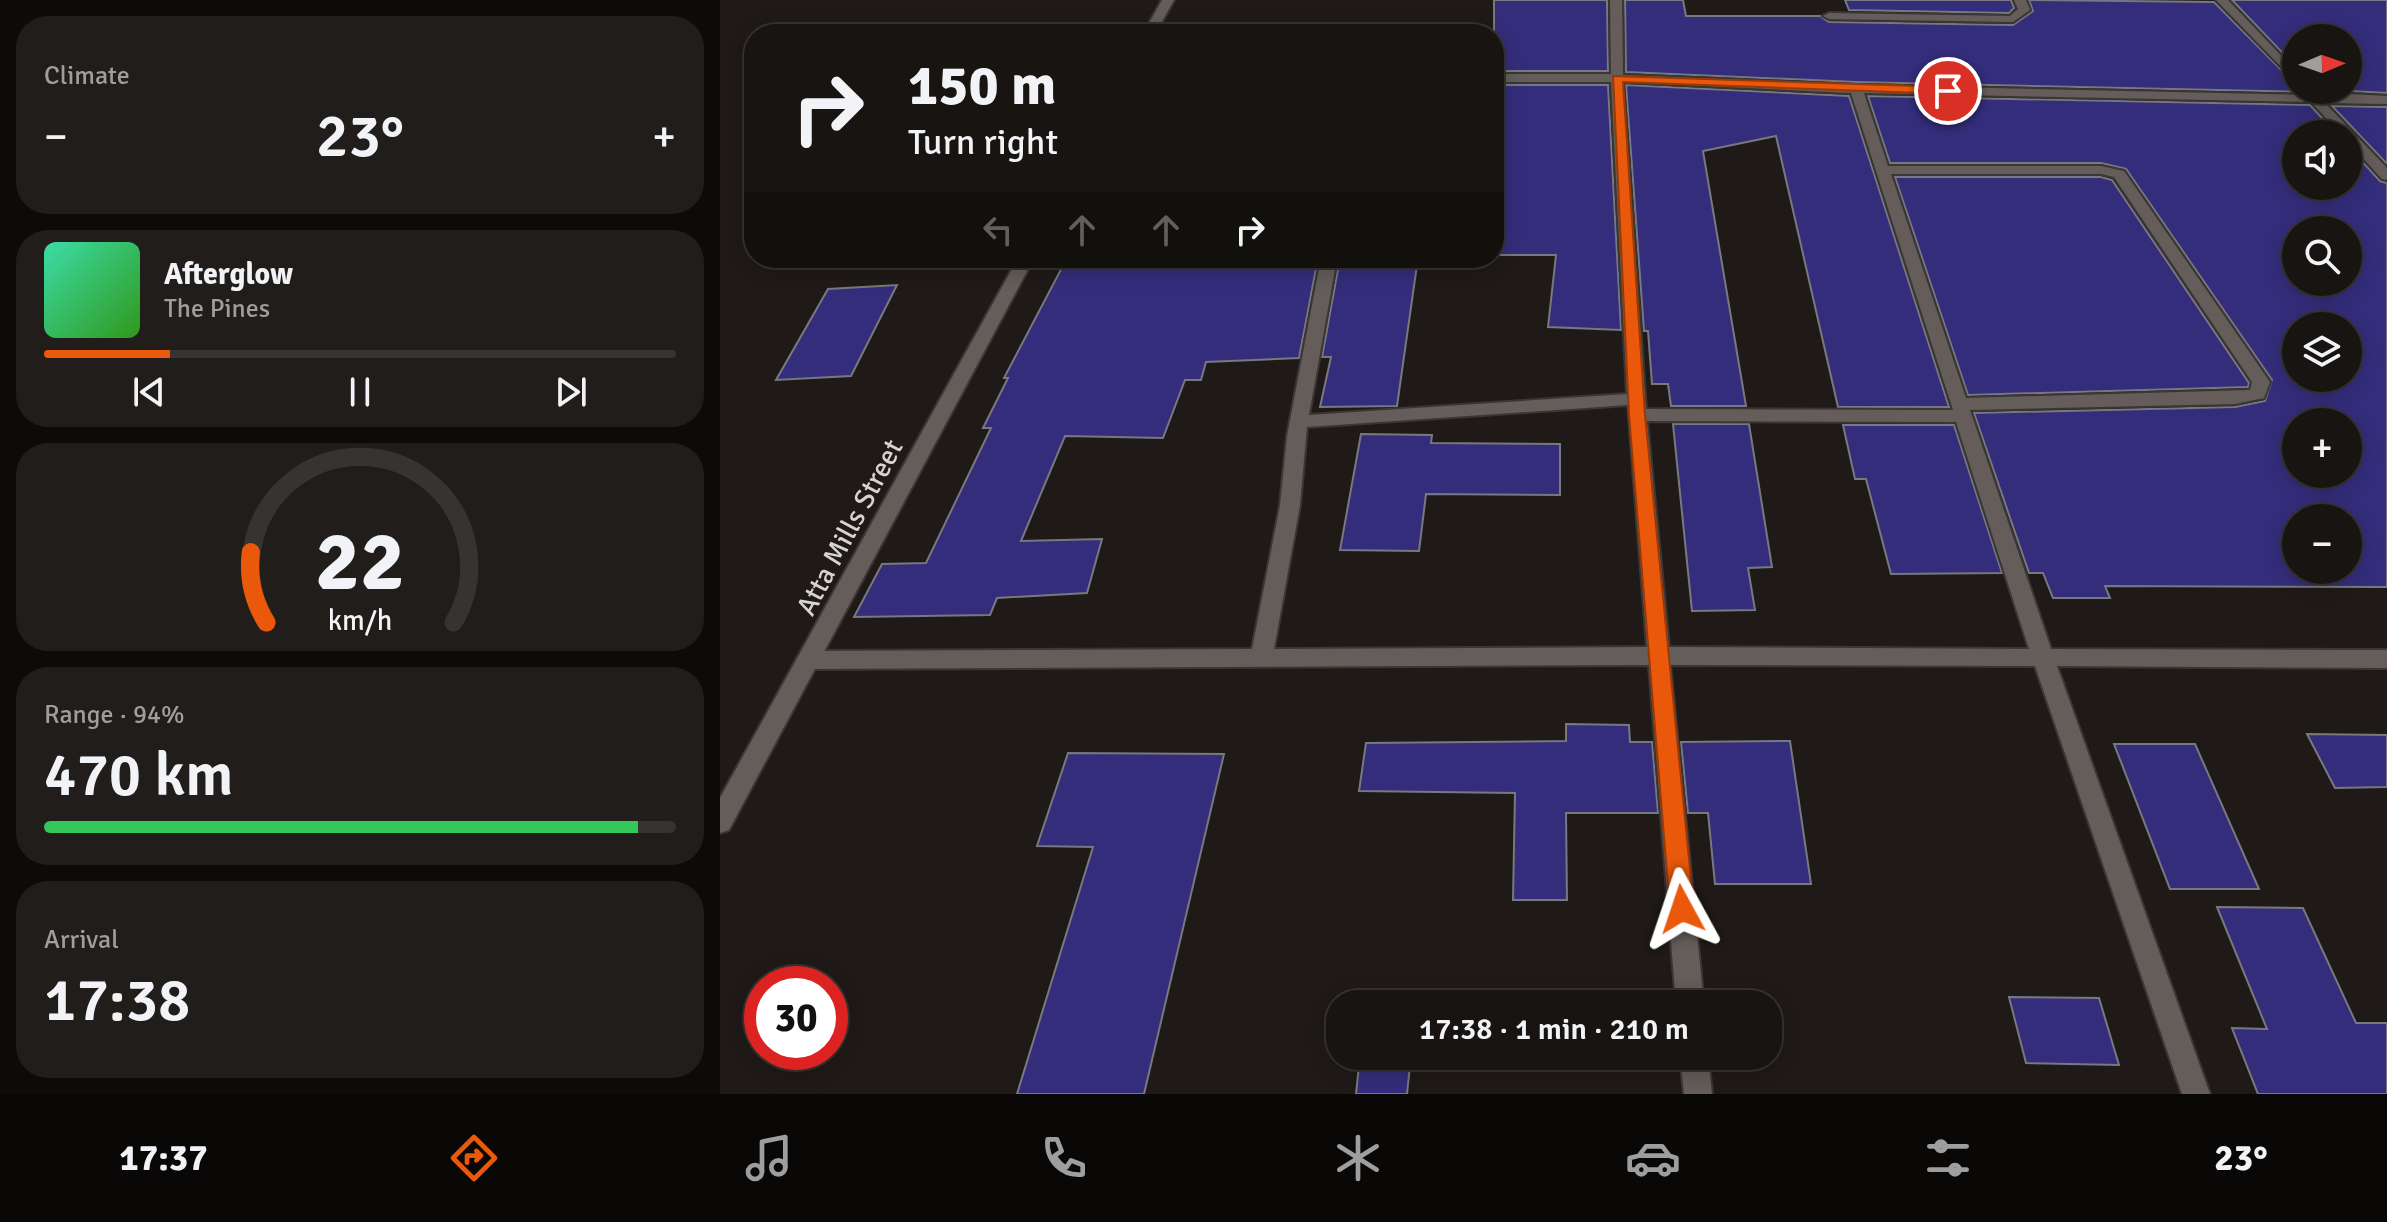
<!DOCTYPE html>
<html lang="en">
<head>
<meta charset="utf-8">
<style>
  :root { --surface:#171411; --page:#201d1a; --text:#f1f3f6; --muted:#9e9e9f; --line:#363331; --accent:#ea580c }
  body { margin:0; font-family:Signika,sans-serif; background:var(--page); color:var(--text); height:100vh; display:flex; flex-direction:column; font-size:30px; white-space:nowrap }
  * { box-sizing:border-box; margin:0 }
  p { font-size:26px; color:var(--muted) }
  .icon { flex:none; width:44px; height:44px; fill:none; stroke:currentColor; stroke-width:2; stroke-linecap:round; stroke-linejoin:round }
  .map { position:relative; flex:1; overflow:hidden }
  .side { display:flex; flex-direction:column; gap:16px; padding:16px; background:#0d0b09; width:720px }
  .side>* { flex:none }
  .hud { position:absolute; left:24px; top:24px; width:760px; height:244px; border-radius:32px; box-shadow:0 4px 20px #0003,0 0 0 2px var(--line); background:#171411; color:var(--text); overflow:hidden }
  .needle { width:52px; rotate:88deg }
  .controls { position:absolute; left:1562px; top:24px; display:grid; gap:16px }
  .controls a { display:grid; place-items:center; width:80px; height:80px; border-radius:50%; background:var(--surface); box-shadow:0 4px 20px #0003,0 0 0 2px var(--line); font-size:40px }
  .speed { position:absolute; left:24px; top:966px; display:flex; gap:16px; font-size:40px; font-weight:700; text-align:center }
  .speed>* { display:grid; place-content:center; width:104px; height:104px; border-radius:50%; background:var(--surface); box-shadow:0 4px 20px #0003,0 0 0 2px var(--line); line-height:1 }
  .speed .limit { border:12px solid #d22; background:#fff; color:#111 }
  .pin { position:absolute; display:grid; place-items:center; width:68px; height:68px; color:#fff; margin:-34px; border:4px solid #fff; border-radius:50%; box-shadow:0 2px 8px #0007 }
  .me { position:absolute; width:88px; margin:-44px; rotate:355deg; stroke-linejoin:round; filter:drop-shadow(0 0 6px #0008) }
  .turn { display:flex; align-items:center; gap:28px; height:168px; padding:0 32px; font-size:36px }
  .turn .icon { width:104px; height:104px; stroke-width:2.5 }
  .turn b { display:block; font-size:56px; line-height:68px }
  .lanes { display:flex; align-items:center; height:76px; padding:0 32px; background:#0003; justify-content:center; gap:40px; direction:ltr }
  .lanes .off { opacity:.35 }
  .big { font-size:60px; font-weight:600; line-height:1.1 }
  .side .card { flex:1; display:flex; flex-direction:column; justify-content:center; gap:12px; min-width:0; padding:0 28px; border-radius:32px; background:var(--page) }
  .side .dial { align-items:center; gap:0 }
  .dial svg { height:208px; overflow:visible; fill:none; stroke:var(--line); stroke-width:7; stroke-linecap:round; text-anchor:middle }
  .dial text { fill:var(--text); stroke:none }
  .song { display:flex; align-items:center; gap:24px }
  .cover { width:96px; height:96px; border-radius:12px; background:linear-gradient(135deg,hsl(160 70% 55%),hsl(110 70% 35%)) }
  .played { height:8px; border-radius:4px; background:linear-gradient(90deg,var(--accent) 20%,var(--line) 20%) }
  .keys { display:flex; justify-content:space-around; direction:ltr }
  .heat { display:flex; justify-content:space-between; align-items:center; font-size:44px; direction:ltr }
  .charge { height:12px; border-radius:6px; background:linear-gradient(90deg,#34c759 94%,var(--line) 0) }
  .trip { position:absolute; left:606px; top:990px; width:456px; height:80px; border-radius:32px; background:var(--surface); box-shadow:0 4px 20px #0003,0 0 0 2px var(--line); font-weight:600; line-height:80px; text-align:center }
  .menu { display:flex; height:128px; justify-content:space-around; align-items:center; background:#090807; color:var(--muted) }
  .menu .icon { width:56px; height:56px }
  .menu .selected { color:var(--accent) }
  .menu b { font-size:36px; color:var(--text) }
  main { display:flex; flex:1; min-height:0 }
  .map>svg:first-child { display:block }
  .building { fill:#342d7b; stroke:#78787f; stroke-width:2; fill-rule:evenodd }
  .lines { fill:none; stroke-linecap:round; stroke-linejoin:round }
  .street-casing { stroke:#3a3635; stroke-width:4 }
  .secondary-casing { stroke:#3a3635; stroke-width:4 }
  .street { fill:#645d5a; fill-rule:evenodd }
  .secondary { fill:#645d5a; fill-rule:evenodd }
  .route { fill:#ea580c; stroke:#983908; stroke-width:2 }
  .labels { text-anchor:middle; stroke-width:8; stroke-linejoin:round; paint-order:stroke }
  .street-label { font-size:28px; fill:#d7d3d1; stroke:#1f1a17 }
</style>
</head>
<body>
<main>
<section class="side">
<div class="card"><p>Climate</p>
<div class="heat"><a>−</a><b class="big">23°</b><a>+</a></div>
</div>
<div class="card">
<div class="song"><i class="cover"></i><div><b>Afterglow</b><p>The Pines</p></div></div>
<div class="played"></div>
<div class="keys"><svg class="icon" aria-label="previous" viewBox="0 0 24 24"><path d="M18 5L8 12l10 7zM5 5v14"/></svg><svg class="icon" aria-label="pause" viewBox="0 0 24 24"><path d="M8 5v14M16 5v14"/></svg><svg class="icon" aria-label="next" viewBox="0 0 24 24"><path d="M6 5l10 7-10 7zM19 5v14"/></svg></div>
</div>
<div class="card dial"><svg viewBox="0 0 100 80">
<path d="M14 69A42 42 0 1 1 86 69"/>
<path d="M14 69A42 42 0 0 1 8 42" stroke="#ea580c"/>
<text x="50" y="56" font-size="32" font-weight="700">22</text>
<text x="50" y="72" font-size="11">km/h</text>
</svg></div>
<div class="card"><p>Range · 94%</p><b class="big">470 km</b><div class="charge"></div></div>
<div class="card"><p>Arrival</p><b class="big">17:38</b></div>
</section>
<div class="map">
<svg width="1667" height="1094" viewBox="0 0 1667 1094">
  <rect width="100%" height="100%" fill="#1f1a17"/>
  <path class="building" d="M 774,0 L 887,0 L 888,71 L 774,71 Z
    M 905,0 L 963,0 L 966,16 L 1100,16 L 1109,22 L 1293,25 L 1313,11 L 1309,0 L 1494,2 L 1576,85 L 1576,90 L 1590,90 L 1586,92 L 1136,82 L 906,72 Z
    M 1125,0 L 1291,0 L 1294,8 L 1289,13 L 1129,10 Z
    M 1512,0 L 1667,0 L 1667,93 L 1611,90 L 1628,90 L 1628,38 L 1576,38 L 1576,67 Z
    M 774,85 L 888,85 L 901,330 L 828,327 L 836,255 L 774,255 Z
    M 906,85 L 1129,96 L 1229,407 L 1118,407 L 1056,136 L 983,151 L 1026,406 L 951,406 L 948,384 L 932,384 L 928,331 L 924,331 Z
    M 1148,96 L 1590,105 L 1617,134 L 1576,134 L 1576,186 L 1628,186 L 1628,146 L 1660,181 L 1667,183 L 1667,587 L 1385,586 L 1390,598 L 1333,598 L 1323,573 L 1309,573 L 1254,413 L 1515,407 L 1545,401 L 1552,380 L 1406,169 L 1381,163 L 1170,163 ZM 1576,230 L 1628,230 L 1628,282 L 1576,282 ZM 1576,326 L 1628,326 L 1628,378 L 1576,378 ZM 1576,422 L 1628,422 L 1628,474 L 1576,474 ZM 1576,518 L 1628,518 L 1628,570 L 1576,570 Z
    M 1612,106 L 1667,107 L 1667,164 Z
    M 1175,177 L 1381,177 L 1392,180 L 1529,383 L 1528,387 L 1248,395 Z
    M 347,258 L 598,258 L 579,358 L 486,362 L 481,380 L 465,380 L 443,438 L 345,436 L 301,541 L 382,539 L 367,593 L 277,598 L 270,615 L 134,617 L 162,564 L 206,563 L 271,428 L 263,428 L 288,378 L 284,378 Z
    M 620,258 L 698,258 L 677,406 L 600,407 L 611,357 L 602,357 Z
    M 177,285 L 131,376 L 56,380 L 108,289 Z
    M 953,424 L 1029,424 L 1052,567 L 1028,568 L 1035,610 L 972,611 Z
    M 1123,425 L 1234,425 L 1282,573 L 1171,574 L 1146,479 L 1135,479 Z
    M 641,434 L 712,435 L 711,443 L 840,444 L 840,495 L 706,494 L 699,551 L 620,550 Z
    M 846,724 L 909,725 L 910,742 L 932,742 L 938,813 L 846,813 L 847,900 L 793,900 L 795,793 L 639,791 L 646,743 L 846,741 Z
    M 1587,734 L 1667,735 L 1667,787 L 1615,788 Z
    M 1070,741 L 1091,884 L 995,884 L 988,813 L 968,813 L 961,742 Z
    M 1394,744 L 1475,744 L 1539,889 L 1450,889 Z
    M 348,753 L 504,754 L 424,1094 L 297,1094 L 373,847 L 317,846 Z
    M 1497,907 L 1583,908 L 1636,1023 L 1667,1023 L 1667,1094 L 1538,1094 L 1512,1028 L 1547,1029 Z
    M 648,991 L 698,991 L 697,1004 L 647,1004 Z
    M 1289,997 L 1379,998 L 1399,1065 L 1306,1063 Z
    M 640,1056 L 691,1056 L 687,1094 L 636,1094 Z"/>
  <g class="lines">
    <g class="street-casing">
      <path id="street" d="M 890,0 L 902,0 L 903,75 L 1136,85 L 1587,95 L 1592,92 L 1667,96 L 1667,104 L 1605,103 L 1667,168 L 1667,180 L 1662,179 L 1628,142 L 1628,134 L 1621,134 L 1591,102 L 1144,93 L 1168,166 L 1381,166 L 1404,171 L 1550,382 L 1544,398 L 1515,404 L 1250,410 L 1331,649 L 1667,650 L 1667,668 L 1337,666 L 1490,1094 L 1462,1094 L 1315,666 L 950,665 L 984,1004 L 956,1004 L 929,665 L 89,669 L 81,666 L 78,660 L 81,654 L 89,651 L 532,649 L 560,505 L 567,436 L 601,258 L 617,258 L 589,415 L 907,394 L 891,82 L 774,82 L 774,74 L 891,74 ZM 903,82 L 1131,93 L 1233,410 L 926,409 ZM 1171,174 L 1381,174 L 1394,177 L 1532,382 L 1530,390 L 1246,398 ZM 908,405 L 927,647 L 554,649 L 580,505 L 587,427 ZM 927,421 L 1236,422 L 1309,649 L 949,647 Z
        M 1294,0 L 1306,0 L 1310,10 L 1293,22 L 1109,19 L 1103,16 L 1109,13 L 1290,16 L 1298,9 Z
        M 1496,0 L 1508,0 L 1576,71 L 1576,82 Z
        M 960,1056 L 988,1056 L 992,1094 L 964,1094 Z"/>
    </g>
    <g class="secondary-casing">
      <path id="secondary" d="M 442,0 L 454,0 L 435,34 L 423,34 Z
        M 298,258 L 314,258 L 9,830 L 0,833 L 0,798 Z"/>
    </g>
    <use href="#street" class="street"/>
    <use href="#secondary" class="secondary"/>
  </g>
  <path class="route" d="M 893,76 L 1228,87 L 1234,91 L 1228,94 L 903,82 L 925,415 L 974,909 L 970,917 L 962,920 L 953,917 L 950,909 L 909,415 Z"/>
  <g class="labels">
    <g class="street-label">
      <text transform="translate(129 527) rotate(-62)" y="10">Atta Mills Street</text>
    </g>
  </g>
</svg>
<div class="controls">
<a><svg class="needle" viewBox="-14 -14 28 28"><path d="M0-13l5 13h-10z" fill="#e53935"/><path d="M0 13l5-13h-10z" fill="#9e9e9f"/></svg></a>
<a><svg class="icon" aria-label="sound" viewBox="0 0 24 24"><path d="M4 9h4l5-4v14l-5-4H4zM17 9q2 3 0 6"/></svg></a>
<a><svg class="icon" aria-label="search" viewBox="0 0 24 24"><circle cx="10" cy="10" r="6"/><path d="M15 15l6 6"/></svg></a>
<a><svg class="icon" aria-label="layers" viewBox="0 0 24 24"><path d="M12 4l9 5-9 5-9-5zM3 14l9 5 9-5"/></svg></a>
<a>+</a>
<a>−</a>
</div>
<div class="speed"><div class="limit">30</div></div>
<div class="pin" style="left:1228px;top:91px;background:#d93025"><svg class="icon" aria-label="arrive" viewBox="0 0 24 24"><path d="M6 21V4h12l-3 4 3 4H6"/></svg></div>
<svg class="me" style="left:962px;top:909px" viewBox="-20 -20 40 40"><path d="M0-17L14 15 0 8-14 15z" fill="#ea580c" stroke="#fff" stroke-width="4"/></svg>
<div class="trip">17:38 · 1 min · 210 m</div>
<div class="hud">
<div class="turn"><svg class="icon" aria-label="right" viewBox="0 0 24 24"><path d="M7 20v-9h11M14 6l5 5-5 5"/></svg><div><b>150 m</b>Turn right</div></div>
<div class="lanes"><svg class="icon off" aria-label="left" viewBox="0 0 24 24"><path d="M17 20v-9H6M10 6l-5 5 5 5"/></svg><svg class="icon off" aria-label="ahead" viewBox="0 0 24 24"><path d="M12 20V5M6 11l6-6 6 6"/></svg><svg class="icon off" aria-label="ahead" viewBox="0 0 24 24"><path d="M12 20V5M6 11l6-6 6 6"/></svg><svg class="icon" aria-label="right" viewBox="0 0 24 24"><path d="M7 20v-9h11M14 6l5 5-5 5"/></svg></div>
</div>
</div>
</main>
<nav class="menu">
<b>17:37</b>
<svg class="icon selected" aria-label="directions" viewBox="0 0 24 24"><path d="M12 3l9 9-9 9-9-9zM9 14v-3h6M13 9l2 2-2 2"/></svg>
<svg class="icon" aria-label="music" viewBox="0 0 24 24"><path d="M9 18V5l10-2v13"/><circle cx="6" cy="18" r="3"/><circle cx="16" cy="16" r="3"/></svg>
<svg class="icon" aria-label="phone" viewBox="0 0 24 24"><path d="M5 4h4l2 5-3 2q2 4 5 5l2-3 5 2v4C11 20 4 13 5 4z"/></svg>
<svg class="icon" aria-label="climate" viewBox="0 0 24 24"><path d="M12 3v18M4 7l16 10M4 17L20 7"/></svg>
<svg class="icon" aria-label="car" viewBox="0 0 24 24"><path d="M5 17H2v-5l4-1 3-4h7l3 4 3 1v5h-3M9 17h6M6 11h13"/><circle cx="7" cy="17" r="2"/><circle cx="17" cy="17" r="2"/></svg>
<svg class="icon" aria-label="filters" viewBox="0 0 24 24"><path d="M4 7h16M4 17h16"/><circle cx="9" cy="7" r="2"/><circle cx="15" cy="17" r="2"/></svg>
<b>23°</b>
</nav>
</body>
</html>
